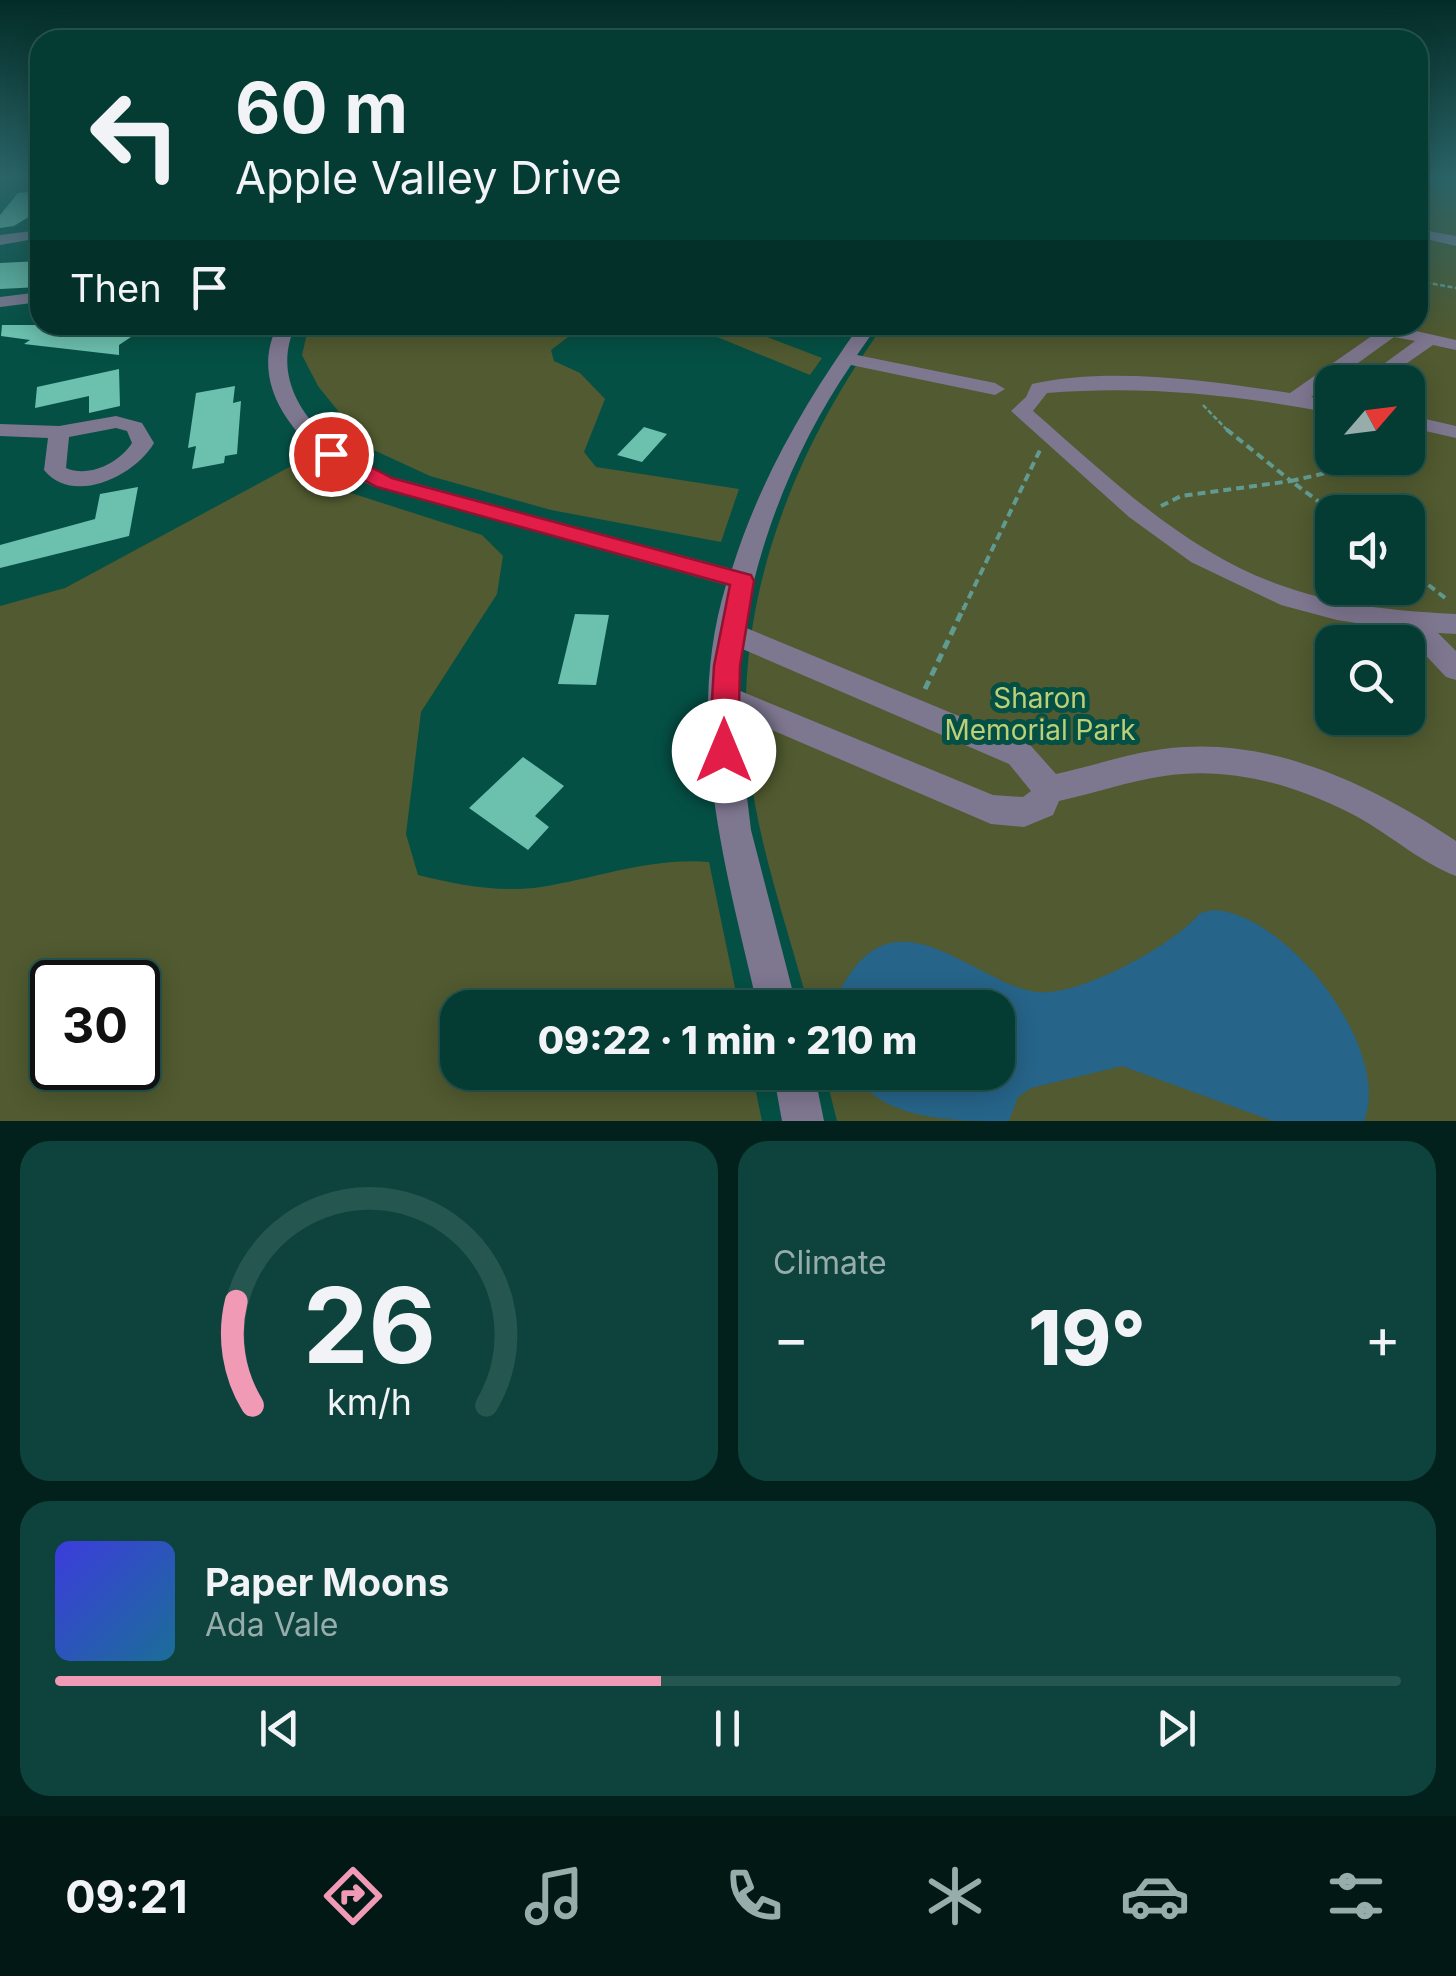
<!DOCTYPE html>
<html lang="en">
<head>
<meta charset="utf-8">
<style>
  :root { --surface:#043c34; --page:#0d433c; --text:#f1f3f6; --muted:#97adac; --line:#25564f; --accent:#f09ab6 }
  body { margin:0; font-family:Inter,sans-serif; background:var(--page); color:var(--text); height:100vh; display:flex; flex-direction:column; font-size:38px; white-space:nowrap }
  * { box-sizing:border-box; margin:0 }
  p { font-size:32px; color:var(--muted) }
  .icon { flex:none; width:55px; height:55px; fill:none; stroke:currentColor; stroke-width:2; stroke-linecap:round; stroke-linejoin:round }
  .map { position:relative; height:1121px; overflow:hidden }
  .drawer { display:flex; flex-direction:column; gap:20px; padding:20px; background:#02211d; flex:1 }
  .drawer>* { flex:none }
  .banner { position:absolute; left:30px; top:30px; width:1398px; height:305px; border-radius:30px; box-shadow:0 5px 25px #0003,0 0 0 2px var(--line); background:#043c34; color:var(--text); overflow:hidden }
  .needle { width:65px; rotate:62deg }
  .tools { position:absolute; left:1315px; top:365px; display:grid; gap:20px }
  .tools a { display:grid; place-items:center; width:110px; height:110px; border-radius:20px; background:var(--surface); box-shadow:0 5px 25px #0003,0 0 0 2px var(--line); font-size:50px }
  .speed { position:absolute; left:30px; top:960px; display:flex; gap:20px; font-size:50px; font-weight:700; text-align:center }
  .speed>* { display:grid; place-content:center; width:130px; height:130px; border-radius:50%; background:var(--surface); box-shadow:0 5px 25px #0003,0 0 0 2px var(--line); line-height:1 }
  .speed .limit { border:5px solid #111; border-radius:15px; background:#fff; color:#111 }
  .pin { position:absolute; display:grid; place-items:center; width:85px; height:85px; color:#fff; margin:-42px; border:5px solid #fff; border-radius:50%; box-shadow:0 2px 10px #0007 }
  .me { position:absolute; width:110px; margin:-55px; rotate:0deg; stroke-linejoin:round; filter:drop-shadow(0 0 8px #0008) }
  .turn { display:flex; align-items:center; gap:35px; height:210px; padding:0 40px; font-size:45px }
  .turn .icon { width:130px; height:130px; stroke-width:2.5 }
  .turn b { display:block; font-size:70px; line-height:85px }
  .then { display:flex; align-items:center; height:95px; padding:0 40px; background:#0003; gap:20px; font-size:38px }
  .big { font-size:75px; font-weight:800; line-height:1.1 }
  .drawer .widget { flex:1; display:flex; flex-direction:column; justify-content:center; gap:15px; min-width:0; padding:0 35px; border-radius:30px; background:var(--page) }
  .drawer .dial { align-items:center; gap:0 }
  .dial svg { height:260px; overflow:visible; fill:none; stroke:var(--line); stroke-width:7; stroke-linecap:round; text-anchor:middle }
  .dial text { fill:var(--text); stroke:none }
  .song { display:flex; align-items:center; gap:30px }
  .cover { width:120px; height:120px; border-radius:15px; background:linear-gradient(135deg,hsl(240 70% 55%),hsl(200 70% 35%)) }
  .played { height:10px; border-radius:5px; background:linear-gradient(90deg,var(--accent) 45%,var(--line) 45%) }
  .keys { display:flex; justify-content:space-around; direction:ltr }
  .heat { display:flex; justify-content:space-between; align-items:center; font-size:55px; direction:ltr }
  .drawer .tiles { flex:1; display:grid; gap:20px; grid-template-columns:1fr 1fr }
  .widget:last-child { grid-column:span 2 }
  .trip { position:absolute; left:440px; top:990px; width:575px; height:100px; border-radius:30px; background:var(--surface); box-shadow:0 5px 25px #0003,0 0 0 2px var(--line); font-weight:800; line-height:100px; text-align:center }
  .tabs { display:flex; height:160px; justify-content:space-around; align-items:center; background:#021815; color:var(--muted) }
  .tabs .icon { width:70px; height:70px }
  .tabs .active { color:var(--accent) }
  .tabs b { font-size:45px; color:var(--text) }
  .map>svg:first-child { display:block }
  .green { fill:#515a30; fill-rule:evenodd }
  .water { fill:#266489 }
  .building { fill:#6cc0ae }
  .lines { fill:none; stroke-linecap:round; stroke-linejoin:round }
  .path-far2 { stroke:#619a90; stroke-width:2.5; stroke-dasharray:5 2.5; stroke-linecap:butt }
  .path-far1 { stroke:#619a90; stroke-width:4; stroke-dasharray:8 5; stroke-linecap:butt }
  .path { stroke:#619a90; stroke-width:5; stroke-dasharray:9 6; stroke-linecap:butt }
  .minor { fill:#7e7790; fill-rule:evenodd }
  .route { fill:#e11d48; stroke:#92132f; stroke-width:2.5 }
  .labels { text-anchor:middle; stroke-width:10; stroke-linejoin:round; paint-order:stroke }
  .park-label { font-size:28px; fill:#bed077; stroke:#055045 }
</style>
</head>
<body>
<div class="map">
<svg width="1456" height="1121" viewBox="0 0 1456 1121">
  <rect width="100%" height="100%" fill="#055045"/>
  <path class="green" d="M 1418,177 L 1456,177 L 1456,1121 L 837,1121 L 825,1073 L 998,1072 L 998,1008 L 809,1008 C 788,928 758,846 749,764 C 731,606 793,450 884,325 L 1418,325 ZM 1332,382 L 1408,382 L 1408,458 L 1332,458 ZM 1332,512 L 1408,512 L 1408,588 L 1332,588 ZM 1332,642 L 1408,642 L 1408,718 L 1332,718 Z
    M 309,325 L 584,325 L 551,350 L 554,361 L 580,373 L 605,399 L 584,452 L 596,467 L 739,489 L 721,542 L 551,510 L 430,476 L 367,447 L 318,386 L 302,355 Z
    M 688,325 L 736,325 L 822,358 L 810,375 Z
    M 295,464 L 326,485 L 482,535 L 503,556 L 497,594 L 421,712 L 406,834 L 418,875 C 458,885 500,893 541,887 C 597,878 652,857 709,862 L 739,1007 L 458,1008 L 458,1072 L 752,1073 L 762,1121 L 0,1121 L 0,606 L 65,588 ZM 138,982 L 138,1068 L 52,1068 L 52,982 Z"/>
  <path class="water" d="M 1214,910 C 1287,913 1393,1050 1364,1121 L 1273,1121 L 1122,1066 L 1031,1088 L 1018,1097 L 1009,1121 C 948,1121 888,1121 851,1073 L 998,1072 L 998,1008 L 835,1007 C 836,993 846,979 855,967 C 908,901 979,985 1037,992 C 1079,997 1174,945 1200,913 Z"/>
  <path class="building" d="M 40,191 L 35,213 L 14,226 L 0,228 L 0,215 L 18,193 Z
    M 40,261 L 40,287 L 0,289 L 0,263 Z
    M 2,325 L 149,325 L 119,345 L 119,355 L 24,344 L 30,340 L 1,336 Z
    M 119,369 L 120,406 L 89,413 L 89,396 L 35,408 L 37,387 Z
    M 235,386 L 233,403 L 241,401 L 237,454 L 225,456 L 224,463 L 192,469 L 196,446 L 188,448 L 196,393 Z
    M 644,427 L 667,434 L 642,462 L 617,455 Z
    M 138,487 L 129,536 L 0,568 L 0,545 L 95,519 L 100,494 Z
    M 575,614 L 609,615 L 596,685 L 558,684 Z
    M 523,757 L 564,786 L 535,816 L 549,827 L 528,850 L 469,808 Z"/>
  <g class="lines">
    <path class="path-far2" d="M 1418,281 L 1456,288
      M 1203,405 L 1228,431"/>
    <path class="path-far1" d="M 1161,506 L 1181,496 L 1291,481 L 1226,429
      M 1333,512 L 1291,481 L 1391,458
      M 1408,569 L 1449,601
      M 963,610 L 1040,450"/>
    <path class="path" d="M 925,689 L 964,607"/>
    <path class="minor" d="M 1418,229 L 1456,236 L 1456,246 L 1418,237 Z
      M 40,230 L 40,238 L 0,245 L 0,235 Z
      M 40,292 L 40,302 L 0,307 L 0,297 Z
      M 278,325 L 296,325 C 262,393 334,457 392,477 L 732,569 C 760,479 807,399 860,325 L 878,325 L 857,355 L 995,383 L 1005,389 L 995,395 L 851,365 C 797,444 760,536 744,627 L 1031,746 L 1056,774 C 1098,765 1140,749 1184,747 C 1281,741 1377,788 1456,841 L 1456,876 C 1419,862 1386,831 1350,813 C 1293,784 1228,766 1164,776 C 1129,781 1095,793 1059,801 L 1053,815 L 1024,827 L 991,824 L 737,715 L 751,830 L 797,1008 L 758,1008 C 726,869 683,727 726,585 L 376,487 C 316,465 241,394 278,325 ZM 740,648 L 1009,764 L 1031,791 L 1023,797 L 993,795 L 738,690 Z
      M 1356,325 L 1389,325 L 1456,340 L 1456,350 L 1433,345 L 1380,382 L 1359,382 L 1415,341 L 1394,337 L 1311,397 L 1332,401 L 1332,413 C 1237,395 1144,385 1047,393 L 1033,411 C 1109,477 1186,553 1283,586 C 1338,606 1398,611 1456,614 L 1456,634 L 1438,633 L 1456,651 L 1456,680 L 1446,677 L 1402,630 L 1337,620 L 1281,605 L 1191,562 L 1129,517 L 1011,411 L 1026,397 L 1032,384 C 1110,366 1212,381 1290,393 L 1376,333 Z
      M 1408,415 L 1456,426 L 1456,438 L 1408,427 Z
      M 116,416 L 142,423 L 154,443 C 135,476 73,506 44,470 L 48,438 L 0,436 L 0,424 L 59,426 ZM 116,428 L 127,431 L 132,443 C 119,463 89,478 66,468 L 69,437 Z
      M 773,1072 L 814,1072 L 824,1121 L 782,1121 Z"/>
  </g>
  <linearGradient id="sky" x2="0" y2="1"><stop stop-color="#032c26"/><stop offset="0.53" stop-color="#2a6468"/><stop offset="1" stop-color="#2a6468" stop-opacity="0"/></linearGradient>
  <rect width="1456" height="334" fill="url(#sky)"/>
  <path class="route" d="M 324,450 L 338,450 L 392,478 L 751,575 L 754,581 L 740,666 L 738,751 L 733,759 L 714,759 L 709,751 L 714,666 L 730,585 L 377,487 L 324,459 Z"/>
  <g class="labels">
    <g class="park-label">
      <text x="1040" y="708">Sharon<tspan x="1040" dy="32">Memorial Park</tspan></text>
    </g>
  </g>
</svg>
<div class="tools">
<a><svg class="needle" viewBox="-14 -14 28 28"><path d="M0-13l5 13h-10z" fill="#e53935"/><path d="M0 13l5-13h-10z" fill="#97adac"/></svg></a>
<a><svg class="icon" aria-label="sound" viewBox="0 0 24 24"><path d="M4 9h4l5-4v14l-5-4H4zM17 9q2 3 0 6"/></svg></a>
<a><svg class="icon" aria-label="search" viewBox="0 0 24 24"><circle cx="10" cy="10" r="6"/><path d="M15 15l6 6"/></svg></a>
</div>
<div class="speed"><div class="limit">30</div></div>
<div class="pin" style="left:331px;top:454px;background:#d93025"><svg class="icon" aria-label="arrive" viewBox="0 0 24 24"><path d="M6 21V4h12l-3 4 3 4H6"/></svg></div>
<svg class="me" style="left:724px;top:751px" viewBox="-20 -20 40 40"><circle r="19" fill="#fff"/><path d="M0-13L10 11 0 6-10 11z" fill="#e11d48"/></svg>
<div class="trip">09:22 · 1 min · 210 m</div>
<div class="banner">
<div class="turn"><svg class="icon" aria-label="left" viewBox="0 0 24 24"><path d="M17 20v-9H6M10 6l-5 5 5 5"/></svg><div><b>60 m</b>Apple Valley Drive</div></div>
<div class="then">Then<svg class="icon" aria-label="arrive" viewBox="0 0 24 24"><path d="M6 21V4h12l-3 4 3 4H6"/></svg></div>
</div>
</div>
<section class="drawer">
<div class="tiles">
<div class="widget dial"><svg viewBox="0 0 100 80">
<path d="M14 69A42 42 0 1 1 86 69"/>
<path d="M14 69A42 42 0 0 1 9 37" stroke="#f09ab6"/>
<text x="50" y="56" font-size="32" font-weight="700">26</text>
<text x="50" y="72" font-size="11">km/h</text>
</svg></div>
<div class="widget"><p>Climate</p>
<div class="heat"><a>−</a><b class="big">19°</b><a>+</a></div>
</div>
<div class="widget">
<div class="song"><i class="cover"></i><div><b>Paper Moons</b><p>Ada Vale</p></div></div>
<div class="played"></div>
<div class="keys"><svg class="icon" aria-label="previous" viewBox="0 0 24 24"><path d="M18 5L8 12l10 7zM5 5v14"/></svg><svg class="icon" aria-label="pause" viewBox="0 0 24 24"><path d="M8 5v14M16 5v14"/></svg><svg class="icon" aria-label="next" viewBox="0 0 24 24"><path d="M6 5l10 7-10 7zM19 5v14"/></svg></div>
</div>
</div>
</section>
<nav class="tabs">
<b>09:21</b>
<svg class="icon active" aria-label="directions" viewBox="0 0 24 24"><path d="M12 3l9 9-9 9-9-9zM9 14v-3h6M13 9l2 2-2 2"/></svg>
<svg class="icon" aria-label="music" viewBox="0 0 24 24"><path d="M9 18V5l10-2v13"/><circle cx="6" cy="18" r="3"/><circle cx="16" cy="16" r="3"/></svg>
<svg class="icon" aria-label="phone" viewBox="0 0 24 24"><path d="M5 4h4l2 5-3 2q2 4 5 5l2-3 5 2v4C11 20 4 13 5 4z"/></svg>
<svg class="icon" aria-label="climate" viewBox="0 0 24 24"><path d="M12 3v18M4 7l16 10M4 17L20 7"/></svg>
<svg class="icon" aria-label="car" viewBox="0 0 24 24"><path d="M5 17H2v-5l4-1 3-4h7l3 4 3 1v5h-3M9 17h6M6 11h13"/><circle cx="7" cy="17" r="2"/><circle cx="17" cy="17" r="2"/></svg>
<svg class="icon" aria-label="filters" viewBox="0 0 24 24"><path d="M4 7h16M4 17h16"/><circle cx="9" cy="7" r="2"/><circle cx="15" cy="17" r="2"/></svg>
</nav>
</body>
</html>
